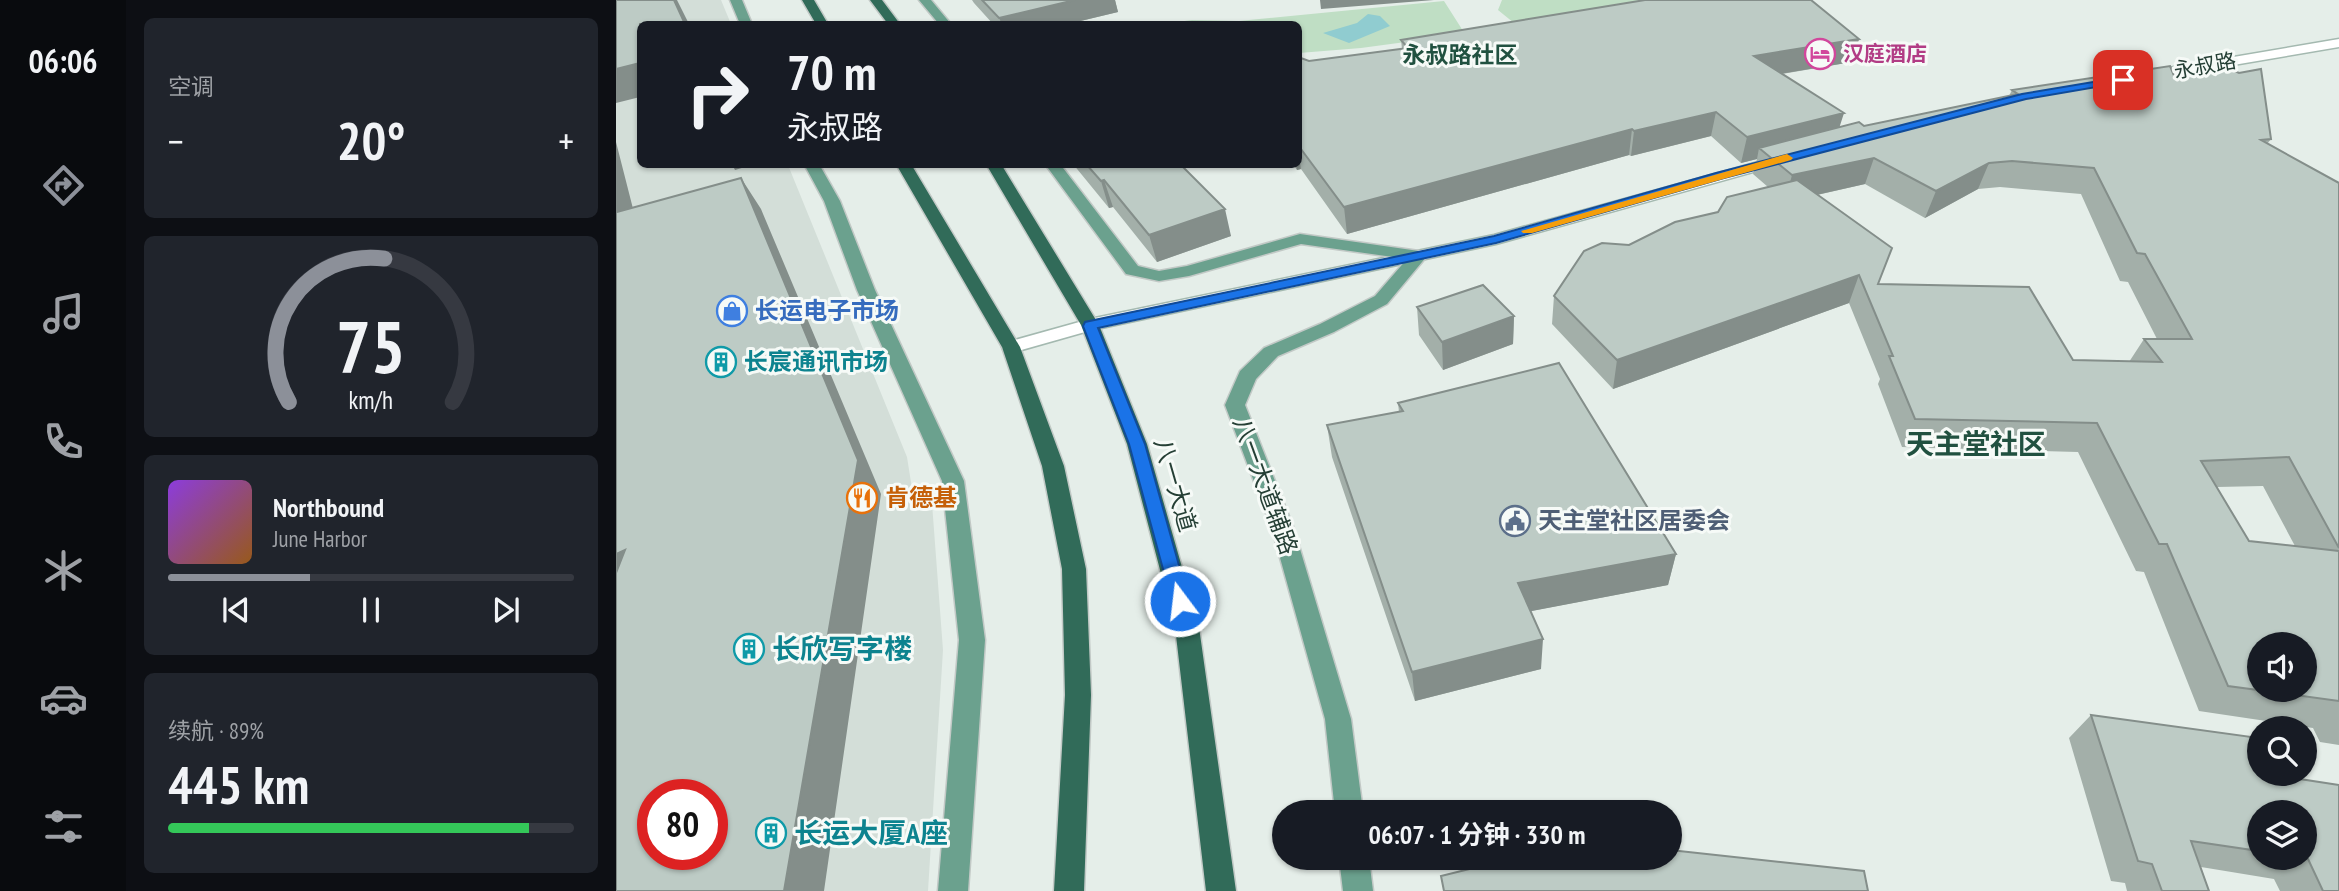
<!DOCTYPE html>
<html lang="zh">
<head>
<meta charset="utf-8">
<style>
  :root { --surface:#171b24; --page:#20242c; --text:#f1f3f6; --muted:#9ea1a6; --line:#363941; --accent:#8c9099 }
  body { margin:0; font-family:"PT Sans Narrow","Noto Sans SC",sans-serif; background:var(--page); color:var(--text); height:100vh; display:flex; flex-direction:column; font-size:26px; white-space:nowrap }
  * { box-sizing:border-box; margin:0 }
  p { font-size:23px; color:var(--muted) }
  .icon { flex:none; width:38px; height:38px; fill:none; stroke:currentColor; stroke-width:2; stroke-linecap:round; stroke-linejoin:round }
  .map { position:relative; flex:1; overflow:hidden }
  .drawer { display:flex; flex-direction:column; gap:18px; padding:18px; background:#0d0f14; width:490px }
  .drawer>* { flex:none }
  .banner { position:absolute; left:21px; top:21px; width:665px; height:147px; border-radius:10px; box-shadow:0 2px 5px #0004; background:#171b24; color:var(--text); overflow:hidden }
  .fabs { position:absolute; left:1631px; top:632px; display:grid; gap:14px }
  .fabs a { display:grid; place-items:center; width:70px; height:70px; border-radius:50%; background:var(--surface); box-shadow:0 2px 5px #0004; font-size:35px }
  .speed { position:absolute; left:21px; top:779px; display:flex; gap:14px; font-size:35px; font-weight:700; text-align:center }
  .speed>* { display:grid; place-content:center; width:91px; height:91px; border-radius:50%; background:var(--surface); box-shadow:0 2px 5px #0004; line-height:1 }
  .speed .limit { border:10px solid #d22; background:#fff; color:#111 }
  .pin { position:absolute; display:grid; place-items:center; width:60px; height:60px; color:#fff; margin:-30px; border-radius:14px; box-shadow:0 4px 10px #0006 }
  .me { position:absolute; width:77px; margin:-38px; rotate:345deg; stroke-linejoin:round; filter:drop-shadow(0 0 5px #0008) }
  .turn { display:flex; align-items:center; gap:24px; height:147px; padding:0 35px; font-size:32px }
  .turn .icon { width:91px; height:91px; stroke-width:2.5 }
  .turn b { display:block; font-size:49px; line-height:60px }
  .big { font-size:52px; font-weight:700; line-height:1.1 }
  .drawer .widget { flex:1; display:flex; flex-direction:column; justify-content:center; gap:10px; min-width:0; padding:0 24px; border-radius:10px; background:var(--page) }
  .drawer .dial { align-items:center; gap:0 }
  .dial svg { height:182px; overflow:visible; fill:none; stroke:var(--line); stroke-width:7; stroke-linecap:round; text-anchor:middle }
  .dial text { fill:var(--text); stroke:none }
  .song { display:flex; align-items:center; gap:21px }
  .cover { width:84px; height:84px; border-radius:10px; background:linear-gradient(135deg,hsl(270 70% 55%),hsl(30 70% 35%)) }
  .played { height:7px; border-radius:4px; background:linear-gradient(90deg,var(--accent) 35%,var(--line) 35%) }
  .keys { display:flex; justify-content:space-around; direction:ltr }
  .heat { display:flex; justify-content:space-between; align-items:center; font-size:38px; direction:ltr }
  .charge { height:10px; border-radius:5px; background:linear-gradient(90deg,#34c759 89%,var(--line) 0) }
  .trip { position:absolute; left:656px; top:800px; width:410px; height:70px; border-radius:35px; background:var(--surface); box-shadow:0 2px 5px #0004; font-weight:700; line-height:70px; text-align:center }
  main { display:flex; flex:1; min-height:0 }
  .dock { display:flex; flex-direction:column; width:126px; justify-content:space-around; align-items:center; background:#090b0e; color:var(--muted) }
  .dock .icon { width:49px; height:49px }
  .dock .active { color:var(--accent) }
  .dock b { font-size:32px; color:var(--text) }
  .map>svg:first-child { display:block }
  .built { fill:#d3ded8; fill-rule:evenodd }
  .green { fill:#bfdec4 }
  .water { fill:#90ccd0 }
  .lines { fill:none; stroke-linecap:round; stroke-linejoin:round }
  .secondary-casing { stroke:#a4b9b0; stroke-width:3 }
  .primary-casing { stroke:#c2c9c6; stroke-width:3 }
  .highway-casing { stroke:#c2c9c6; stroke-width:3 }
  .secondary { fill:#fff; fill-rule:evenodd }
  .primary { fill:#6ba18e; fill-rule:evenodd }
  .highway { fill:#316b59; fill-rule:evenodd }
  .wall { fill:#a3afa9; fill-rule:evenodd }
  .shaded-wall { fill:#848e8a }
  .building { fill:#bdcbc5; stroke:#848e8a; stroke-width:2; fill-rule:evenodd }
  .route { fill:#1a73e8; stroke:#114b97; stroke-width:2 }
  .slow { fill:#f59e0b }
  .labels { text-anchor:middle; stroke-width:6; stroke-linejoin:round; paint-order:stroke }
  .far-hotel-label { font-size:21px; font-weight:bold; fill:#b23c85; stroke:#f6faf7; text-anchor:start }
  .far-street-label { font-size:21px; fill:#253f35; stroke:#f6faf7 }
  .far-quarter-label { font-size:23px; font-weight:bold; fill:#215140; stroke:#f6faf7 }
  .shop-label { font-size:24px; font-weight:bold; fill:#366cbe; stroke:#f6faf7; text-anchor:start }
  .culture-label { font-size:24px; font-weight:bold; fill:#0d838f; stroke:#f6faf7; text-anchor:start }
  .street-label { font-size:24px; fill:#253f35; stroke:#f6faf7 }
  .food-label { font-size:24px; font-weight:bold; fill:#c56008; stroke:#f6faf7; text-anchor:start }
  .service-label { font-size:24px; font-weight:bold; fill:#4e5e75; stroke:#f6faf7; text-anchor:start }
  .quarter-label { font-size:28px; font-weight:bold; fill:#215140; stroke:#f6faf7 }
  .near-culture-label { font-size:28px; font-weight:bold; fill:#0d838f; stroke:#f6faf7; text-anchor:start }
</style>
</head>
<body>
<main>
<nav class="dock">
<b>06:06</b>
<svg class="icon active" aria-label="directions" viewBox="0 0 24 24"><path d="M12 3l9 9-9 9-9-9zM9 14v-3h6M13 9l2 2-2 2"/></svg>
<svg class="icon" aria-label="music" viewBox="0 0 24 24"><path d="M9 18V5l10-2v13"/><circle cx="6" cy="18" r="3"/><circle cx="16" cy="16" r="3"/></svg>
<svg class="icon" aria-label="phone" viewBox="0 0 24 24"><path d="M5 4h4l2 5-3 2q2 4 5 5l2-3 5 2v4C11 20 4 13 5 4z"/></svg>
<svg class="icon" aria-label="climate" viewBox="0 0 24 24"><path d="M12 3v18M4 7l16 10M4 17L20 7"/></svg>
<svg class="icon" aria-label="car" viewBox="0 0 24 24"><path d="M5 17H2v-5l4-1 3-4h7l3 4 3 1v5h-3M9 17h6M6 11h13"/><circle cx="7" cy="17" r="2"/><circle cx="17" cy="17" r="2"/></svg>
<svg class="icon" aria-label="filters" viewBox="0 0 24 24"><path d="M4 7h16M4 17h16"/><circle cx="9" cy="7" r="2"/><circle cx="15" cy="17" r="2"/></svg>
</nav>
<section class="drawer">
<div class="widget"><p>空调</p>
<div class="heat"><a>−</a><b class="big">20°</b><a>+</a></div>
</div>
<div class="widget dial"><svg viewBox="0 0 100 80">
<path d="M14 69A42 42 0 1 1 86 69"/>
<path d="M14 69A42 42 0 0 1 56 6" stroke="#8c9099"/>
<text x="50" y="56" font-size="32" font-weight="700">75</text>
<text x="50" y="72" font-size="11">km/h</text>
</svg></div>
<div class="widget">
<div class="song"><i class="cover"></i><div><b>Northbound</b><p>June Harbor</p></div></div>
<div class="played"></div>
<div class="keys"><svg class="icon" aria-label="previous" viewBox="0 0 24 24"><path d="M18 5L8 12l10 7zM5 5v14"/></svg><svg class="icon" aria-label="pause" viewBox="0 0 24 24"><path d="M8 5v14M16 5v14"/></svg><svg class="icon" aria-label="next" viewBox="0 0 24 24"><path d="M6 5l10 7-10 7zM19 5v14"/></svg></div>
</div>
<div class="widget"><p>续航 · 89%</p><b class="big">445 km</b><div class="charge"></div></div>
</section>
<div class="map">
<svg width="1723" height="891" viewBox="0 0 1723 891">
  <rect width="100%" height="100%" fill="#e5eee9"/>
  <path class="built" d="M 0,0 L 105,0 L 115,24 L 24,24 L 24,164 L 172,165 L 291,457 L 297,495 L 315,490 L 327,650 L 312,891 L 0,891 ZM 37,794 L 96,794 L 96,854 L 37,854 Z"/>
  <path class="green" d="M 886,0 L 1049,0 L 898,23 L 882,10 Z
    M 828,1 L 849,34 L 745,48 L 683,53 L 682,24 L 546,24 L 576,20 L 623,21 Z"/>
  <path class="water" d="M 752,14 L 764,16 L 774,26 L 733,43 L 707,33 L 741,23 Z"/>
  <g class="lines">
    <g class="secondary-casing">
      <path id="secondary" d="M 1723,39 L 1723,47 L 1529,80 L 1523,76 L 1529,72 Z
        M 1164,156 L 1171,160 L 1169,163 L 880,244 L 476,330 L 395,353 L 388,351 L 386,347 L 388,343 L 474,319 L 878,235 Z"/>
    </g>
    <g class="primary-casing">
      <path id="primary" d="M 114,0 L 126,0 L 136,24 L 124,24 Z
        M 303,0 L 315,0 L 335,24 L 323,24 Z
        M 188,164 L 203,164 L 224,201 L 259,290 L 348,481 L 369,640 L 352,891 L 322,891 L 343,640 L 326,481 L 241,290 L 208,201 Z
        M 429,164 L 444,164 L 522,266 L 543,271 L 571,266 L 684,234 L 803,251 L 811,256 L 771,304 L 718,332 L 662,356 L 640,379 L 629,405 L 678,529 L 735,719 L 747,812 L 719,812 L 709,719 L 656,529 L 609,405 L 624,371 L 648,348 L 704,324 L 759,296 L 791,259 L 685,244 L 573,276 L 543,281 L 510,274 Z
        M 723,858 L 753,858 L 757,891 L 727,891 Z"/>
    </g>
    <g class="highway-casing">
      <path id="highway" d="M 186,0 L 198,0 L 212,24 L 200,24 Z
        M 254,0 L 266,0 L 284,24 L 272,24 Z
        M 280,164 L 295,164 L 404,347 L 448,466 L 470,569 L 475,695 L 468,891 L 438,891 L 449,695 L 446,569 L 426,466 L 386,347 Z
        M 370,164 L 385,164 L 483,325 L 531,444 L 583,627 L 620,891 L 590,891 L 559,627 L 511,444 L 465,325 Z"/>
    </g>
    <use href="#secondary" class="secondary"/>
    <use href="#primary" class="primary"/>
    <use href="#highway" class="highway"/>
  </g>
  <path class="wall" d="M 356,0 L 499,0 L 502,12 L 452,24 L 377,24 L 358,3 Z
    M 1243,39 L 1236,62 L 1166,74 L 1224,127 L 1248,126 L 1393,96 L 1396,90 L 1559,78 L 1655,139 L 1651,144 L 1723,183 L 1723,745 L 1704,742 L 1697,728 L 1583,711 L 1528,572 L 1520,571 L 1462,452 L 1286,447 L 1262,384 L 1264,379 L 1233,303 L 997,389 L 936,324 L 938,296 L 1013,245 L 1102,212 L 1152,187 L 1137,174 L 1141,159 L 1125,163 L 1095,136 L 1015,156 L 1013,155 L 731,234 L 685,169 L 681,170 L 677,164 L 682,164 L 682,57 L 693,61 L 786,49 L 785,40 ZM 1249,184 L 1309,218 L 1362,189 L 1384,187 L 1465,194 L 1504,281 L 1512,282 L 1541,339 L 1528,339 L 1513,362 L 1457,360 L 1262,284 L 1201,195 ZM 1647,486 L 1679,546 L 1633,541 L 1601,487 Z
    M 457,164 L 564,164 L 615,236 L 541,262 L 497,207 L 493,208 Z
    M 801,307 L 898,316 L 897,344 L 827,370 L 803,335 Z
    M 782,403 L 1060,554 L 1052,585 L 915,611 L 925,669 L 799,701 L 716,457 L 711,425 L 783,412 Z
    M 1475,715 L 1643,738 L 1723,891 L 1664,891 L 1658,879 L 1585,867 L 1593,891 L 1511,891 L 1509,883 L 1495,881 L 1453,738 ZM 1643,812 L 1689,858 L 1643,858 Z"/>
  <path class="shaded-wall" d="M 58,0 L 61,0 L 73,24 L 69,24 Z
    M 459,0 L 499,0 L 502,12 L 452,24 L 386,24 L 383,18 Z
    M 704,0 L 818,0 L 705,9 Z
    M 1243,39 L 1236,62 L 1133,79 L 1138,56 Z
    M 24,63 L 24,97 L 0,103 L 0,69 Z
    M 1100,112 L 1095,136 L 1015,156 L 1018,131 Z
    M 1228,113 L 1220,138 L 1143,148 L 1141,159 L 1125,163 L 1131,137 Z
    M 1016,129 L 1013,155 L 731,234 L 728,207 Z
    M 0,142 L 26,244 L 1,212 L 0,206 Z
    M 682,151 L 685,169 L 681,170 L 680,164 L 682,164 Z
    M 1258,158 L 1249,184 L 1169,202 L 1176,175 Z
    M 1373,163 L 1362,189 L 1309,218 L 1320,191 Z
    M 116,164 L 139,164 L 119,170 Z
    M 125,178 L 145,209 L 265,494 L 208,891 L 168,891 Z
    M 488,180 L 497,207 L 493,208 L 485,181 Z
    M 609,209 L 615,236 L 541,262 L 533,235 Z
    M 1243,275 L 1233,303 L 997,389 L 1001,360 Z
    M 898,316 L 897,344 L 827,370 L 826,342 Z
    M 9,550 L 0,606 L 0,554 Z
    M 1060,554 L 1052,585 L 900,614 L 902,583 Z
    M 927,639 L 925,669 L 799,701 L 796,672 Z"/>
  <path class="building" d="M 0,0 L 58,0 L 69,24 L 24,24 L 24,63 L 0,69 Z
    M 366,0 L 459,0 L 383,18 Z
    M 1029,0 L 1195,0 L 1243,39 L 1138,56 L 1228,113 L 1131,137 L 1100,112 L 1018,131 L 1016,129 L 728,207 L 682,145 L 682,57 L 693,61 L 792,48 L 785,40 Z
    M 1554,66 L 1559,78 L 1610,67 L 1623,73 L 1645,69 L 1655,139 L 1645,140 L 1723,183 L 1723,548 L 1673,457 L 1585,461 L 1633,541 L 1723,551 L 1723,701 L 1612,686 L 1551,544 L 1543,544 L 1481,423 L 1299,419 L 1273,356 L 1277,356 L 1243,275 L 1001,360 L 938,296 L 968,251 L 986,243 L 1013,245 L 1059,222 L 1102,212 L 1111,197 L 1181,180 L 1276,248 L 1262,284 L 1413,287 L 1457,360 L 1546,362 L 1528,339 L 1576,339 L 1529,254 L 1521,253 L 1478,168 L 1396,161 L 1373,163 L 1320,191 L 1258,158 L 1176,175 L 1143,148 L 1243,122 L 1248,126 L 1402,94 L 1396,90 ZM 1643,644 L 1689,644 L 1689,690 L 1643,690 Z
    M 470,164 L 564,164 L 609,209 L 533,235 L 488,180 L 485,181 Z
    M 125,178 L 242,460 L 168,891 L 0,891 L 0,573 L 9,550 L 0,554 L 0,206 L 1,212 ZM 37,794 L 96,794 L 96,854 L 37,854 Z
    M 867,285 L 898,316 L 826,342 L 801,307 Z
    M 943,363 L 1060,554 L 902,583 L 927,639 L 796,672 L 711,425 L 787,411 L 782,403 Z
    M 1475,715 L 1643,738 L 1643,774 L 1670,774 L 1671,777 L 1723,785 L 1723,891 L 1707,891 L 1692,859 L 1685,858 L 1689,858 L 1689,812 L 1643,812 L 1643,851 L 1575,841 L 1593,891 L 1546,891 L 1536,864 L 1522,861 Z
    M 1054,850 L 1248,871 L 1252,891 L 828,891 L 825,876 L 898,858 L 1054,858 Z"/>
  <path class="route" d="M 1507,77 L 1510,78 L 1510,82 L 1410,99 L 1108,178 L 880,243 L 482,328 L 529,444 L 573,601 L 570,606 L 564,608 L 557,606 L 513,444 L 467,326 L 469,322 L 878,236 L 1100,173 L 1406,94 Z"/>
  <path class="slow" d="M 1171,154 L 1177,158 L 1175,160 L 916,233 L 907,233 L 905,231 Z"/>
  <defs>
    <g id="hotel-ring" transform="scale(1.575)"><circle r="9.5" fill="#f6faf7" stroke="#d1479c" stroke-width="1.5"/><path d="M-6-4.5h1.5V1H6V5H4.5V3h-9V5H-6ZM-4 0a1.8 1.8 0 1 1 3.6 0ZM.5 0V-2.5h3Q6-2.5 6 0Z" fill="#d1479c"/></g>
    <g id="shop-ring" transform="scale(1.575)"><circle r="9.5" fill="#f6faf7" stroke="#3f7fe0" stroke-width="1.5"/><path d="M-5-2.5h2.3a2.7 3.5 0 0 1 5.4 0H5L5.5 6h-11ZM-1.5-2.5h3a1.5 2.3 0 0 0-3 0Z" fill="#3f7fe0"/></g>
    <g id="building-ring" transform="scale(1.575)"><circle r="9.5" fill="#f6faf7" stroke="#0f9aa8" stroke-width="1.5"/><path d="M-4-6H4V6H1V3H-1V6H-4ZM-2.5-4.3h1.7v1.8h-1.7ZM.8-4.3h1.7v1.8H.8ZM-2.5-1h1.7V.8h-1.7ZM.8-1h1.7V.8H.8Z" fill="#0f9aa8"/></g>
    <g id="restaurant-ring" transform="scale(1.575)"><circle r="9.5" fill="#f6faf7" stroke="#e8710a" stroke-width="1.5"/><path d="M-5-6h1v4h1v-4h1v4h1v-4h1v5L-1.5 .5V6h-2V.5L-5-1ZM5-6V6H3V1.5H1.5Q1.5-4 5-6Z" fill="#e8710a"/></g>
    <g id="civic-ring" transform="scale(1.575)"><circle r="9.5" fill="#f6faf7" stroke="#5c6f8a" stroke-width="1.5"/><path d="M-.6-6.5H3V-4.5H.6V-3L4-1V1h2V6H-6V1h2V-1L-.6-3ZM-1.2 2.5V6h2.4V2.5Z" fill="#5c6f8a"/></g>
  </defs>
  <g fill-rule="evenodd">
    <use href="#hotel-ring" x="1204" y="54"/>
    <use href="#shop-ring" x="116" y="311"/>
    <use href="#building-ring" x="105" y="362"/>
    <use href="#restaurant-ring" x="246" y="498"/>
    <use href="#civic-ring" x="899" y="521"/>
    <use href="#building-ring" x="133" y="649"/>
    <use href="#building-ring" x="155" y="833"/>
  </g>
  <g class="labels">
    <g class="far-hotel-label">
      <text x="1227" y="61">汉庭酒店</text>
    </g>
    <g class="far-street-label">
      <text transform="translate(1589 66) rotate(-10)" y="7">永叔路</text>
    </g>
    <g class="far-quarter-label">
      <text x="844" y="63">永叔路社区</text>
    </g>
    <g class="shop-label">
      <text x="139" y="319">长运电子市场</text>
    </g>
    <g class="culture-label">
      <text x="128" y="370">长宸通讯市场</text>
    </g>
    <g class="street-label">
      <text transform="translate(559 485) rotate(74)" y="8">八一大道</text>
      <text transform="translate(649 486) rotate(70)" y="8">八一大道辅路</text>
    </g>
    <g class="food-label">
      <text x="269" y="506">肯德基</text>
    </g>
    <g class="service-label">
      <text x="922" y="529">天主堂社区居委会</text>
    </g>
    <g class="quarter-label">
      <text x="1360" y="454">天主堂社区</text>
    </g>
    <g class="near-culture-label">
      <text x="156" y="659">长欣写字楼</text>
      <text x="178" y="843">长运大厦A座</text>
    </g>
  </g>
</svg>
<div class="fabs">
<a><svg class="icon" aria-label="sound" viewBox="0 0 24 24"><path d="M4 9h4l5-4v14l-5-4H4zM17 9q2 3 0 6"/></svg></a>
<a><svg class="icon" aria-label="search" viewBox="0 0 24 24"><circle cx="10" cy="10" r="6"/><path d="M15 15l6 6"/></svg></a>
<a><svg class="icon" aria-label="layers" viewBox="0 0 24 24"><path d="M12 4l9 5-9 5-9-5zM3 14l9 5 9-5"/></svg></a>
</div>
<div class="speed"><div class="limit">80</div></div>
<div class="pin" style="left:1507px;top:80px;background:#d93025"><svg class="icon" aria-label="arrive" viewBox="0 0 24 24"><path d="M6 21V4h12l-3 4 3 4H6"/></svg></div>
<svg class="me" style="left:564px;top:601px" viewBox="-20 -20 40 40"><circle r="17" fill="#1a73e8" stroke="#fff" stroke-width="3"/><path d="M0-11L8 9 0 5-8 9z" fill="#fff"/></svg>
<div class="trip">06:07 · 1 分钟 · 330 m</div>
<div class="banner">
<div class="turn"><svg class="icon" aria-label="right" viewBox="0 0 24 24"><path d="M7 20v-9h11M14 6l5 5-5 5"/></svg><div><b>70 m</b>永叔路</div></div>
</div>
</div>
</main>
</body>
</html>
